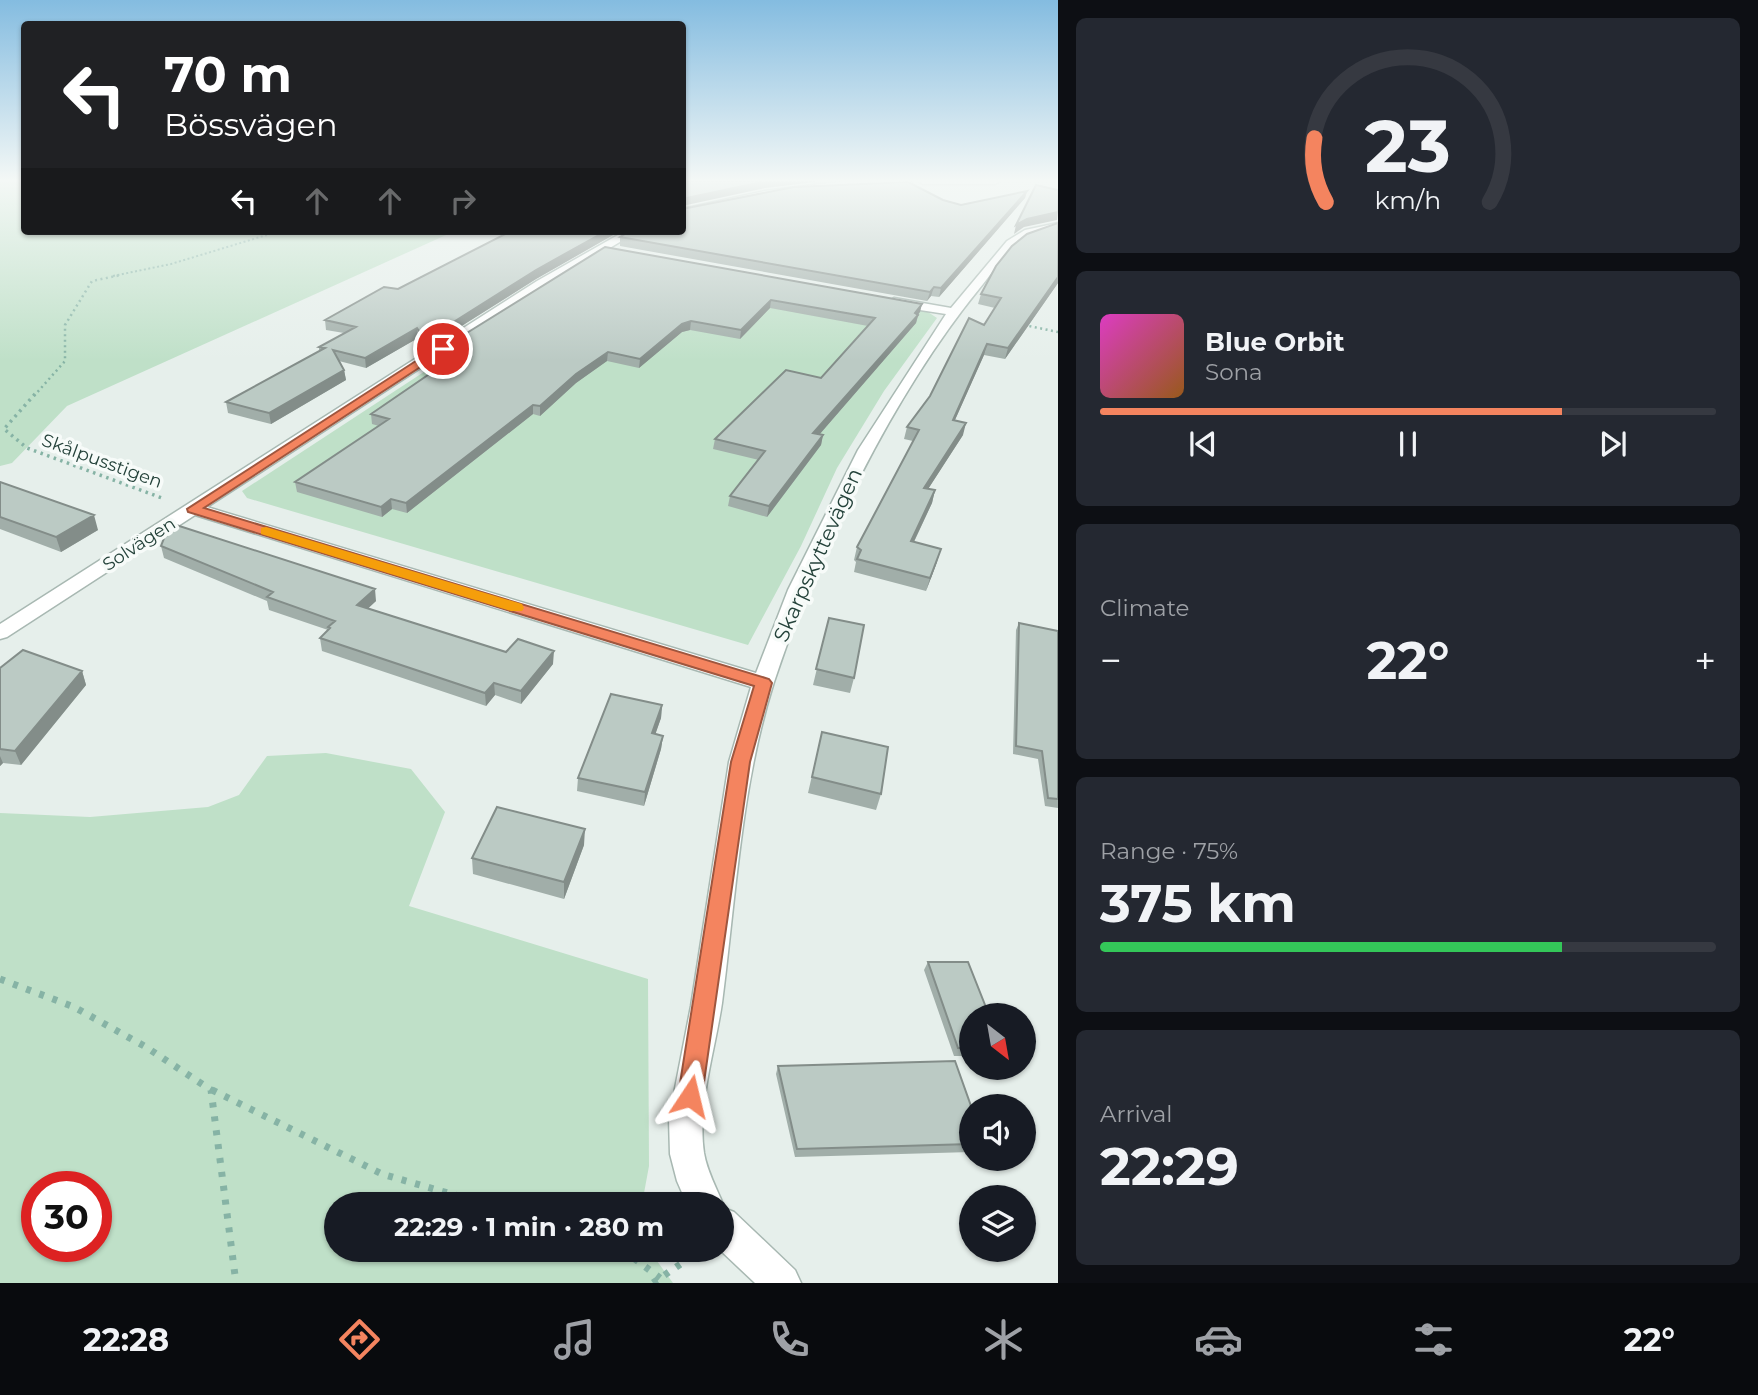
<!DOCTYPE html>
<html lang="en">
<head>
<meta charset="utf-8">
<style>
  :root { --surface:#171b24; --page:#242831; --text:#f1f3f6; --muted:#9ea1a6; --line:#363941; --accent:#f4845f }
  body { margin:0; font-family:Montserrat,sans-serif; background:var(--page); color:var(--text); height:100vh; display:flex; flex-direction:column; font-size:26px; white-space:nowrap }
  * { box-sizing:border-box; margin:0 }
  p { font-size:23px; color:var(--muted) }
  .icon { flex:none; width:38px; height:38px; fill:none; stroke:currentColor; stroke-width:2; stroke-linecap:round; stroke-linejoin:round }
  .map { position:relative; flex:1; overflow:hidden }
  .drawer { display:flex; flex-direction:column; gap:18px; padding:18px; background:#0d0f14; width:700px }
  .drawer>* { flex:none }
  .hud { position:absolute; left:21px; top:21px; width:665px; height:214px; border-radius:7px; box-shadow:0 2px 5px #0004; background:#202124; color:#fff; overflow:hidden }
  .needle { width:46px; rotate:149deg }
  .tools { position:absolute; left:959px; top:1003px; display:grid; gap:14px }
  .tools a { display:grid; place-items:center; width:77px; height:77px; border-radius:50%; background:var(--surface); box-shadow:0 2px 5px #0004; font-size:35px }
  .speed { position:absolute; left:21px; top:1171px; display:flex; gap:14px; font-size:35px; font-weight:700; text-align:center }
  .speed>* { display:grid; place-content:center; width:91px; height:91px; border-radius:50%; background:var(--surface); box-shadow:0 2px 5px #0004; line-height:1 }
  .speed .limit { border:10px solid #d22; background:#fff; color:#111 }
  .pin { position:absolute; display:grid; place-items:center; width:60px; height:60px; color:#fff; margin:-30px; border:4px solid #fff; border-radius:50%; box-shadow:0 2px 7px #0007 }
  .me { position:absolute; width:77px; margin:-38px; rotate:10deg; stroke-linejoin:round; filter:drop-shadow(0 0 5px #0008) }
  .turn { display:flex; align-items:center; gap:24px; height:147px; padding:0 28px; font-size:32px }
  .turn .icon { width:91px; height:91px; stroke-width:2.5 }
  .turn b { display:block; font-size:49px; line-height:60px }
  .lanes { display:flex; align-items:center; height:66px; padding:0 28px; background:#0003; justify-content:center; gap:35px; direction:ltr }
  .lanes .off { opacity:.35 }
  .big { font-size:52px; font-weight:700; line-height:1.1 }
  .drawer .card { flex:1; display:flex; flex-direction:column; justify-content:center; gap:10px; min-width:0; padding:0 24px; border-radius:10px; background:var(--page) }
  .drawer .dial { align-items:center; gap:0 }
  .dial svg { height:182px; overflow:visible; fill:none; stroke:var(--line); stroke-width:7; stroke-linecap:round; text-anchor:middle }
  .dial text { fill:var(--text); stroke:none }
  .song { display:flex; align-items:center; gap:21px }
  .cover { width:84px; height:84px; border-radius:10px; background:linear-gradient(135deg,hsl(310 70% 55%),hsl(30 70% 35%)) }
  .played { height:7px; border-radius:4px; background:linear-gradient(90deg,var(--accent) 75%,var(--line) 75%) }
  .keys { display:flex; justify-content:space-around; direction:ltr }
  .heat { display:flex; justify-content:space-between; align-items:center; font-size:38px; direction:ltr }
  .charge { height:10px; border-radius:5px; background:linear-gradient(90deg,#34c759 75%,var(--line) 0) }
  .trip { position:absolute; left:324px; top:1192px; width:410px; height:70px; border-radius:35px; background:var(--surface); box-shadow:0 2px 5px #0004; font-weight:700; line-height:70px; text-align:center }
  .tabs { display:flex; height:112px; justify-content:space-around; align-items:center; background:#090b0e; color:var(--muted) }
  .tabs .icon { width:49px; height:49px }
  .tabs .active { color:var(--accent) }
  .tabs b { font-size:32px; color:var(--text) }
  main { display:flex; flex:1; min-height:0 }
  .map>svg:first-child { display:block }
  .green { fill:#bfe0c8; fill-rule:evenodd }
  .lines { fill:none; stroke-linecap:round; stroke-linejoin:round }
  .minor-casing { stroke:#a8b8b2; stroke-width:3 }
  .path-far3 { stroke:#86b3a5; stroke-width:2; stroke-dasharray:2 2.5; stroke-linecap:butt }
  .path-far2 { stroke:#86b3a5; stroke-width:2.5; stroke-dasharray:2 3.5; stroke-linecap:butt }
  .path-far1 { stroke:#86b3a5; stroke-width:3.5; stroke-dasharray:2.5 4.5; stroke-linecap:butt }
  .path { stroke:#86b3a5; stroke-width:7; stroke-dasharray:5 9; stroke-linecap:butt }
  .minor { fill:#fff; fill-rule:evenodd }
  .wall { fill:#a1aea9 }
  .shaded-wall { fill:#838d89 }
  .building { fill:#bbcac4; stroke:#838d89; stroke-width:2 }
  .route { fill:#f4845f; stroke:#9f563e; stroke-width:2 }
  .slow { fill:#f59e0b }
  .labels { text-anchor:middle; stroke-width:7; stroke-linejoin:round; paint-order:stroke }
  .far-street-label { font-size:18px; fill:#24423a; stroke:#f7fbf9 }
  .street-label { font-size:21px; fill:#24423a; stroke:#f7fbf9 }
</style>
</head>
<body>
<main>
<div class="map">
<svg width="1058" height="1283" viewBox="0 0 1058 1283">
  <rect width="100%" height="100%" fill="#e6efeb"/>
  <path class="green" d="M 0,181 L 24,181 L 24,231 L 455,231 L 67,406 L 12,463 L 0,466 Z
    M 817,292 L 928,312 L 937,318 L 884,391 L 837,468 L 801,546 L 748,645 L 247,498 L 242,491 L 459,349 Z
    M 326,753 L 411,769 L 445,812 L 409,906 L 648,979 L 649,1166 L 642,1204 L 336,1204 L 336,1250 L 649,1250 L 673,1283 L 0,1283 L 0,813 L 90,817 L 208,807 L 239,795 L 267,756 ZM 37,1186 L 96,1186 L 96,1246 L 37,1246 Z"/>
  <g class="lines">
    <g class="minor-casing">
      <path id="minor" d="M 846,181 L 911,181 L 906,184 L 793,192 L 682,215 L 682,209 L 765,191 Z
        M 918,181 L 1000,181 L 995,184 L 923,184 Z
        M 1058,223 L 1058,229 C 1043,232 1030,235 1018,244 C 1003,254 991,275 979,289 C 892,396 817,551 774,682 C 741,785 736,896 722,1003 C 715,1051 697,1104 704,1153 C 707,1171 716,1187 723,1204 L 721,1207 L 734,1212 L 795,1270 L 801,1283 L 755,1283 L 720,1250 L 721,1204 L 687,1204 L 677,1181 L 670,1154 L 669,1119 L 691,1006 L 729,762 L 751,687 L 195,515 L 7,637 L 0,639 L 0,624 L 537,281 L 625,231 L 638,231 L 545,287 L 207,507 L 756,673 L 788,590 L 858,450 L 946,314 L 894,306 L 888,302 L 894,298 L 951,308 L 1007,241 L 1025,230 Z"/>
    </g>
    <path class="path-far3" d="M 113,276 L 171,264 L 280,231"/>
    <path class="path-far2" d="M 1024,325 L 1058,332
      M 34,396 L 65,361 L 65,325 L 92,281 L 121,275"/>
    <path class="path-far1" d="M 35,394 L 4,429 L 27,448 L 162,498"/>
    <path class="path" d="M 0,979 L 74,1007 L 146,1047 L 211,1090 L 236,1283
      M 212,1090 L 382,1174 L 486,1204
      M 623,1250 L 660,1278
      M 653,1283 L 701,1250"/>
    <use href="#minor" class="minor"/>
  </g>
  <path class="wall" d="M 1027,191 L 1025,198 L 939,297 L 931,296 L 927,301 L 620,246 L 620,237 L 943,200 L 961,205 Z
    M 1058,223 L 1058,283 L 1005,359 L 984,355 L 955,420 L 963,435 L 928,489 L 935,490 L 932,503 L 914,542 L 937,562 L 926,591 L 854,572 L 856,562 L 854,560 L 857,547 L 913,441 L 904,439 L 907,427 L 984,325 L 995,308 L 978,304 L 981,294 Z
    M 522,231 L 620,231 L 536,279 L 425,349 L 418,338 L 366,368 L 339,361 L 344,370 L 346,380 L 271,424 L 228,413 L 226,402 L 319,351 L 319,347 L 344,333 L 326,330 L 325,320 L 398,289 Z
    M 605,247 L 922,304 L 916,323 L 819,435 L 823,435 L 821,445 L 767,517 L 728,506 L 730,496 L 759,460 L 713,449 L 715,439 L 821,378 L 868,326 L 770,308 L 740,339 L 690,330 L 682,332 L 639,368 L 607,361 L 576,383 L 540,416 L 533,414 L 407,513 L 392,509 L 382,517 L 297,492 L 295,482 L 379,426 L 372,424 L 371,414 L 438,369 L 434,363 L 433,354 Z
    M 0,482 L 98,530 L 61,552 L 0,529 Z
    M 161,546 L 376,601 L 368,608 L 506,652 L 553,664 L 521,704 L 495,695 L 486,706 L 322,651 L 320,638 L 328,630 L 269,610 L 267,601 L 164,558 Z
    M 829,618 L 854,678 L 850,693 L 813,685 Z
    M 1019,623 L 1058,631 L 1058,808 L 1045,806 L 1038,759 L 1013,754 L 1016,630 Z
    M 0,668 L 82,671 L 86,685 L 21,765 L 3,763 L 0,766 Z
    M 662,705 L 661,718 L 655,734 L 663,736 L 661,749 L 644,806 L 577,791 L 578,778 Z
    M 822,732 L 881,794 L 876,810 L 808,793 Z
    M 584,845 L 564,899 L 473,874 L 472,858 Z
    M 928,962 L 971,1015 L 971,1056 L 954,1056 L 924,970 Z
    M 778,1066 L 971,1106 L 971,1152 L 795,1157 L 776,1074 Z"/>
  <path class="shaded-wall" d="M 766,181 L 815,181 L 815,182 L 765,188 L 682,206 L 682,199 Z
    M 1027,191 L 1025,198 L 939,297 L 941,288 Z
    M 1058,212 L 1057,220 L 1024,227 L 1014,234 L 1016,225 L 1027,219 Z
    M 606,231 L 620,231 L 536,279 L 425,349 L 425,340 L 536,270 Z
    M 1058,277 L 1058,283 L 1005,359 L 1008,348 Z
    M 934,287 L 931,296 L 927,301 L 930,292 Z
    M 771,300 L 770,308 L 740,339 L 741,330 Z
    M 922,304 L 920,312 L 916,317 L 918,315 L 916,323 L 812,443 L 813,433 Z
    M 691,321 L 690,330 L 682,332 L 639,368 L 640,359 L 682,324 Z
    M 417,328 L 418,338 L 366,368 L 365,358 Z
    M 987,344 L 984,355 L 950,431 L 953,420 Z
    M 608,352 L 607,361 L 576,383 L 540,416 L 540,406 L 576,374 Z
    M 344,370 L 346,380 L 271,424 L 269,413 Z
    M 533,405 L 533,414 L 407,513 L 406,503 Z
    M 966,423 L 963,435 L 921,500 L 924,488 Z
    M 823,435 L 821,445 L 767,517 L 769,506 Z
    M 935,490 L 932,503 L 908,554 L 911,541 Z
    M 391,499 L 392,509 L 382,517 L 381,507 Z
    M 94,515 L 98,530 L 61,552 L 56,537 Z
    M 941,549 L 937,562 L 926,591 L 930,578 Z
    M 375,589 L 376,601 L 359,617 L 357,605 Z
    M 554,651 L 553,664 L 521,704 L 521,691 Z
    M 82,671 L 86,685 L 21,765 L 15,751 Z
    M 494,683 L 495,695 L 486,706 L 485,693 Z
    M 662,705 L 661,718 L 651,747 L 652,733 Z
    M 663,736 L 661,749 L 644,806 L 645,792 Z
    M 0,756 L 3,763 L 0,766 Z
    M 585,829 L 584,845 L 564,899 L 564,882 Z"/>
  <path class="building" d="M 682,181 L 767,181 L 682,199 Z
    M 908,182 L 943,200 L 961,205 L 1027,191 L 941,288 L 934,287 L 930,292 L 620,237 L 630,231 L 682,231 L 682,209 L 794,187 Z
    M 1036,185 L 1058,190 L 1058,212 L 1027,219 L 1016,225 Z
    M 1058,223 L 1058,277 L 1008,348 L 987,344 L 953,420 L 966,423 L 924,488 L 935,490 L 911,541 L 941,549 L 930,578 L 857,559 L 861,550 L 857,547 L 919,430 L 907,427 L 930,396 L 969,318 L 984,325 L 1001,298 L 981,294 L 996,266 L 1012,246 L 1027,234 Z
    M 511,231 L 518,233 L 522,231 L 606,231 L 536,270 L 425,340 L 417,328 L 365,358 L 333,350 L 344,370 L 269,413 L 226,402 L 325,348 L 319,347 L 356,327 L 325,320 L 384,287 L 398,289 Z
    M 605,247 L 922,304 L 915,313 L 918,315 L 813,433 L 823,435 L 769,506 L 730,496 L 765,451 L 715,439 L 786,370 L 821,378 L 875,318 L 771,300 L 741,330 L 691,321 L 682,324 L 640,359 L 608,352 L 576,374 L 540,406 L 533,405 L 406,503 L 391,499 L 381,507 L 295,482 L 389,419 L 371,414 L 441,366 L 433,354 Z
    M 0,482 L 94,515 L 56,537 L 0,517 Z
    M 170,523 L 375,589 L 357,605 L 506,652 L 518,639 L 554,651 L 521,691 L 494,683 L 485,693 L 320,638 L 330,628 L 328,627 L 335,621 L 267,597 L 273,592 L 161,546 Z
    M 829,618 L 864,625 L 854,678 L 816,669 Z
    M 1019,623 L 1058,631 L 1058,799 L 1048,798 L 1042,751 L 1016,746 Z
    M 23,650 L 82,671 L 15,751 L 0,749 L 0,668 Z
    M 611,694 L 662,705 L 652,733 L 663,736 L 645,792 L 578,778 Z
    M 822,732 L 888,747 L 881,794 L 812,777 Z
    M 497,807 L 585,829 L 564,882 L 472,858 Z
    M 928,962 L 968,962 L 989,1015 L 971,1015 L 971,1048 L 958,1048 Z
    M 955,1061 L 971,1106 L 971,1144 L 797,1149 L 778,1066 Z"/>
  <linearGradient id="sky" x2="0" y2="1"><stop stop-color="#84bce0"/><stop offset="0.5" stop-color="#f4f8f6"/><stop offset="1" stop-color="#f4f8f6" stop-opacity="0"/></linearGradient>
  <rect width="1058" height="361" fill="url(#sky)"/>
  <path class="route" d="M 439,346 L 448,349 L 204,508 L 769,679 L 772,683 L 750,762 L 702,1096 L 699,1105 L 690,1108 L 681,1105 L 678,1096 L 731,762 L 754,686 L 188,512 L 187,509 Z"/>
  <path class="slow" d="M 266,527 L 522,604 L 524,608 L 522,611 L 511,611 L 261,534 L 261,528 Z"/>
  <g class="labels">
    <g class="far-street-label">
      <text transform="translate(102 461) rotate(20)" y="6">Skålpusstigen</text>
      <text transform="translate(139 544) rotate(-33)" y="6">Solvägen</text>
    </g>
    <g class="street-label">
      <text transform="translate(818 555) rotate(-66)" y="7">Skarpskyttevägen</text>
    </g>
  </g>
</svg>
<div class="tools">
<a><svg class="needle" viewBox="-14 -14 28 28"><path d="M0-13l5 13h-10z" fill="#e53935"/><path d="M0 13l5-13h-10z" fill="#9ea1a6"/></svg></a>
<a><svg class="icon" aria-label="sound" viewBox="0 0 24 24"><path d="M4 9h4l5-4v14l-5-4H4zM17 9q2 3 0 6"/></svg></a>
<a><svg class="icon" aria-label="layers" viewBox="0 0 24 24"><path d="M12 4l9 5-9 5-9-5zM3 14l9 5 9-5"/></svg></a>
</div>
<div class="speed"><div class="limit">30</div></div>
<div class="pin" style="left:443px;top:349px;background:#d93025"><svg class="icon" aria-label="arrive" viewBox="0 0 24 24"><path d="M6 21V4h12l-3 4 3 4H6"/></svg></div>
<svg class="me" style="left:690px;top:1096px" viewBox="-20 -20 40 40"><path d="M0-17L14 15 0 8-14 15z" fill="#f4845f" stroke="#fff" stroke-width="4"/></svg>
<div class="trip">22:29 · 1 min · 280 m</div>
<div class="hud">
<div class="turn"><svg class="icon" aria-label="left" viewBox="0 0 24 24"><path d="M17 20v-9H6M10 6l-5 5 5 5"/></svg><div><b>70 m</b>Bössvägen</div></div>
<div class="lanes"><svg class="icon" aria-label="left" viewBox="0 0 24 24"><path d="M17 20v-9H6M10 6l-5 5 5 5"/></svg><svg class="icon off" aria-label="ahead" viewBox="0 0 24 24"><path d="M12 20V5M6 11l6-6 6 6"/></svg><svg class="icon off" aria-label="ahead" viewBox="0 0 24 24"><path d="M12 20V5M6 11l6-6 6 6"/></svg><svg class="icon off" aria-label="right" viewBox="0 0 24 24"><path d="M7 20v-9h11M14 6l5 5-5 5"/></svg></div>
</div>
</div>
<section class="drawer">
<div class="card dial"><svg viewBox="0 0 100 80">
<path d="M14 69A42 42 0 1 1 86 69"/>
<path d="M14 69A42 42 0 0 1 9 41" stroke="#f4845f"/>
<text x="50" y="56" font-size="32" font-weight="700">23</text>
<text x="50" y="72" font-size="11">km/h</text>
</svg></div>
<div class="card">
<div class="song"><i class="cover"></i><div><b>Blue Orbit</b><p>Sona</p></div></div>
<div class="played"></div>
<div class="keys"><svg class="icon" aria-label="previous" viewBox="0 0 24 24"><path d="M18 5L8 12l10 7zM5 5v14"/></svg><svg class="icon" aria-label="pause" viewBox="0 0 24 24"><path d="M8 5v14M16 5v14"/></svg><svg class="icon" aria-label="next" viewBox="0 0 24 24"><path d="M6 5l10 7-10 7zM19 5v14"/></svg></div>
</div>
<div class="card"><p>Climate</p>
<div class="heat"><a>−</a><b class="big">22°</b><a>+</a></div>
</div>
<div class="card"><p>Range · 75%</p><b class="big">375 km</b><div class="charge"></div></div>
<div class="card"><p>Arrival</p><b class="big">22:29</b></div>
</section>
</main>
<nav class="tabs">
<b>22:28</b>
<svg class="icon active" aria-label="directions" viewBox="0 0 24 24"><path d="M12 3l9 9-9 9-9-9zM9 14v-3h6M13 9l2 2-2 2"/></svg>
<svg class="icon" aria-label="music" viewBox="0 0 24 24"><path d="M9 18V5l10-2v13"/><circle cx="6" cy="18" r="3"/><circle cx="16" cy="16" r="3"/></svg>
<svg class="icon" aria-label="phone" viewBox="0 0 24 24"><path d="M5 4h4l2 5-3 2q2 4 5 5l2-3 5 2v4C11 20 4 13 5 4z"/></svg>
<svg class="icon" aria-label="climate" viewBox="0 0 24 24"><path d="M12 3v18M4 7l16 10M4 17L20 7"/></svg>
<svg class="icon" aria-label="car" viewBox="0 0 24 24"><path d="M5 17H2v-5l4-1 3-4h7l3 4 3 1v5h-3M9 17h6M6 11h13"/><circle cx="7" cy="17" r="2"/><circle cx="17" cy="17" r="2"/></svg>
<svg class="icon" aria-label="filters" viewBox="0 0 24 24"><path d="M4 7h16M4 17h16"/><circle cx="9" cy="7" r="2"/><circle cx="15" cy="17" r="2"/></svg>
<b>22°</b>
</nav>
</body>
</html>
